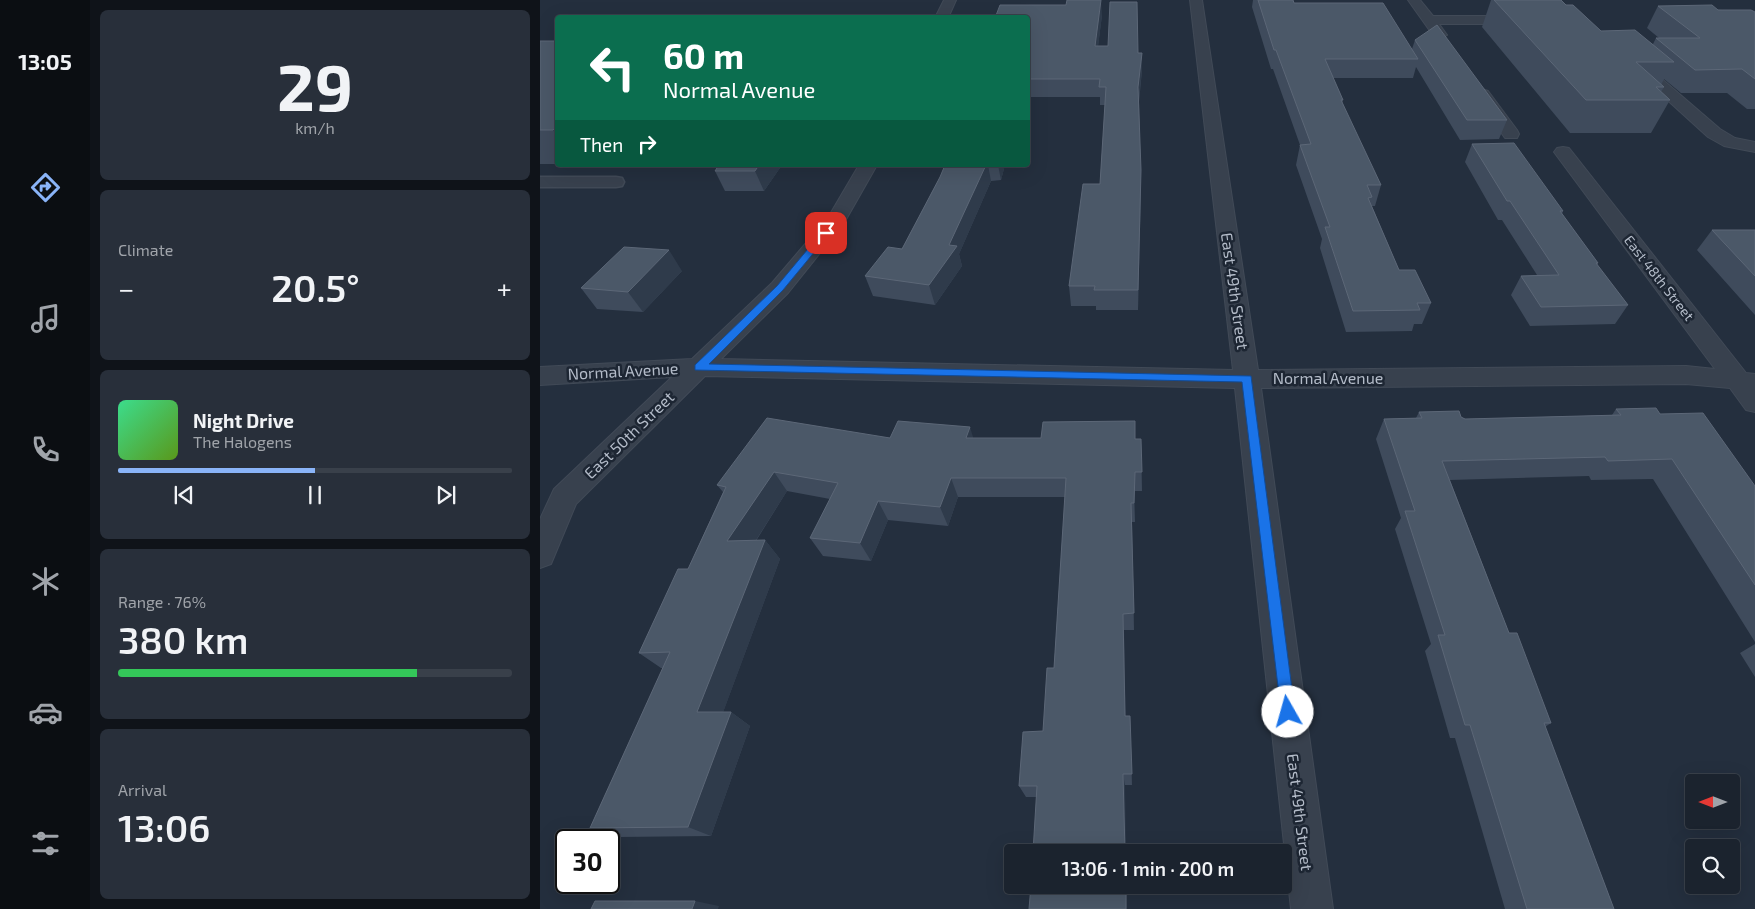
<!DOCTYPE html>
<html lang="en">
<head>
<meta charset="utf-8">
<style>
  :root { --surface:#1b232e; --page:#282f3a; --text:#f1f3f6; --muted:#a0a4aa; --line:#39404a; --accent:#8ab4f8 }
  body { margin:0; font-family:"Exo 2",sans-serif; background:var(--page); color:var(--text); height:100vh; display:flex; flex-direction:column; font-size:19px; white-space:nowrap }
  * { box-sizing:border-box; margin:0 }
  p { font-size:16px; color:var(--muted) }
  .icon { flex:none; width:28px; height:28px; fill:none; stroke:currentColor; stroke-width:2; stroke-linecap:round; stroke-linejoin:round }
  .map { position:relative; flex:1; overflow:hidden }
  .drawer { display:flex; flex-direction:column; gap:10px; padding:10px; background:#0f1319; width:450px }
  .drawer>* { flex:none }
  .guide { position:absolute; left:15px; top:15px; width:475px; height:152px; border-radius:5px; box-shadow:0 5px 20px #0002,0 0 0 1px var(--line); background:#0b6e4f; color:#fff; overflow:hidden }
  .needle { width:32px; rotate:270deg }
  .controls { position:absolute; left:1145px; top:774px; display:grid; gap:10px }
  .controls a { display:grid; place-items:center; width:55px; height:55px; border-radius:5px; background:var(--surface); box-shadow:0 5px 20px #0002,0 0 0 1px var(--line); font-size:25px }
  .speed { position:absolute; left:15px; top:829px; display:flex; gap:10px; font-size:25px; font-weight:700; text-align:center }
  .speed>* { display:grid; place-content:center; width:65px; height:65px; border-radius:50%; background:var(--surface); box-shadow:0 5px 20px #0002,0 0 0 1px var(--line); line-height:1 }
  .speed .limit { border:2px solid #111; border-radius:8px; background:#fff; color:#111 }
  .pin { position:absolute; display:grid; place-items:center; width:42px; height:42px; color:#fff; margin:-21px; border-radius:10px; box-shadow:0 2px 8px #0006 }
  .me { position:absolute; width:55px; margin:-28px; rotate:353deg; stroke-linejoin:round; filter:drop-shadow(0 0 4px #0008) }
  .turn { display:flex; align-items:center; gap:18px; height:105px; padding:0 25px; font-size:22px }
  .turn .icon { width:65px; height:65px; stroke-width:2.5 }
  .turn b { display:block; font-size:35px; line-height:42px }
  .then { display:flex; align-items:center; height:48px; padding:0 25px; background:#0003; gap:10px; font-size:19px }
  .big { font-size:38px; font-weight:600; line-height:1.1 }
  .drawer .card { flex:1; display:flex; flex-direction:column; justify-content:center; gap:8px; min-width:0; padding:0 18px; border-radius:8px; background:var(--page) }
  .drawer .dial { align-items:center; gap:0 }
  .dial b { font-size:65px; line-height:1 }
  .song { display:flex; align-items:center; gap:15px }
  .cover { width:60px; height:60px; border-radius:8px; background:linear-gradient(135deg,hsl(150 70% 55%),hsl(90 70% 35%)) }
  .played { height:5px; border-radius:2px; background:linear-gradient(90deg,var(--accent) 50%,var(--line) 50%) }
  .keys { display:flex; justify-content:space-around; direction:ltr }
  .heat { display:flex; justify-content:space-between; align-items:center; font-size:28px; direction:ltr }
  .charge { height:8px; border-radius:4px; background:linear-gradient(90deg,#34c759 76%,var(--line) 0) }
  .trip { position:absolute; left:464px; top:844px; width:288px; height:50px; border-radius:5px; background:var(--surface); box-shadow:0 5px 20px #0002,0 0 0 1px var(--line); font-weight:600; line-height:50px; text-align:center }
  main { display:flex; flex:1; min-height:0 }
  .tabs { display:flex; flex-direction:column; width:90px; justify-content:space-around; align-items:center; background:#0b0e12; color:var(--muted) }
  .tabs .icon { width:35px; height:35px }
  .tabs .on { color:var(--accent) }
  .tabs b { font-size:22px; color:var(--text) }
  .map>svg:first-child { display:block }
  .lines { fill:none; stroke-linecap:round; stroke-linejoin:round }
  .lane-casing { stroke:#414a57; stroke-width:3 }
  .street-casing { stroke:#414a57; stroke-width:2 }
  .lane { fill:#38414e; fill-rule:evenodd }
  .street { fill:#38414e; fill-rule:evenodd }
  .wall { fill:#3f4b5c }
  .shaded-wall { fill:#2f3b4b }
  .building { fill:#4b5868; stroke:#5c6777 }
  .route { fill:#1a73e8; stroke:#114b97 }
  .labels { text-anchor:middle; stroke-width:5; stroke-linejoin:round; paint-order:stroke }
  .far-street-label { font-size:14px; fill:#b4bcc9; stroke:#1d2633 }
  .street-label { font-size:16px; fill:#b4bcc9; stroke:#1d2633 }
</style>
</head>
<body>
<main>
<nav class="tabs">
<b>13:05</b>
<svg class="icon on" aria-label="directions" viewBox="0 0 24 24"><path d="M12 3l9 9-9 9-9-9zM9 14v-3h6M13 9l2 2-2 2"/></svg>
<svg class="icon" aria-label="music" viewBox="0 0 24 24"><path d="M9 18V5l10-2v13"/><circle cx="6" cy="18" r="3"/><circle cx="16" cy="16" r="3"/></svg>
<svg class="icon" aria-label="phone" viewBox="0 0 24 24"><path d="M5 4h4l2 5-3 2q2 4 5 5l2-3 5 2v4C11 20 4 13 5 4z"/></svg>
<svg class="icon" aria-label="climate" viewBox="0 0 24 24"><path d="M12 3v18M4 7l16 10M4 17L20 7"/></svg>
<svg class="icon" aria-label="car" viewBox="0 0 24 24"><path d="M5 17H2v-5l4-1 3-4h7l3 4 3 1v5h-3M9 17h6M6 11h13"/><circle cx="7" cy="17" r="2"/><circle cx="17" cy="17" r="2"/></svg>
<svg class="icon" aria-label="filters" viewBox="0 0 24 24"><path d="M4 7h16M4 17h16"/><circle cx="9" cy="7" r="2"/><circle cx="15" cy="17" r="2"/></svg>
</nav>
<section class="drawer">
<div class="card dial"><b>29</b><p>km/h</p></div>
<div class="card"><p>Climate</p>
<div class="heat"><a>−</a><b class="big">20.5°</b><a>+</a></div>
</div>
<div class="card">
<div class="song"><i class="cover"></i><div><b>Night Drive</b><p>The Halogens</p></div></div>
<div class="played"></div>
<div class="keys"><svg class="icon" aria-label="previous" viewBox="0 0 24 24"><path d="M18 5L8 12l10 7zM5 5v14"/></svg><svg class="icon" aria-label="pause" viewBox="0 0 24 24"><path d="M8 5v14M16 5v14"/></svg><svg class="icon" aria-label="next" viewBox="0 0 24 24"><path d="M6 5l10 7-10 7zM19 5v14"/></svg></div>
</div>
<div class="card"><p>Range · 76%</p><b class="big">380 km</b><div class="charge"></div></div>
<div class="card"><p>Arrival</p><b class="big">13:06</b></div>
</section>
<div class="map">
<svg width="1215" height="909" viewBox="0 0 1215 909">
  <rect width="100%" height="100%" fill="#242f3e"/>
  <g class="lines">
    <g class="lane-casing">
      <path id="lane" d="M 0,177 L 76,177 L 82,178 L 84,182 L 82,186 L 76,187 L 0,187 Z"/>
    </g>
    <g class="street-casing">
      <path id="street" d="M 404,0 L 416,0 L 408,18 L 395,18 Z
        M 650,0 L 662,0 L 718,370 L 1146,366 L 1175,369 L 1014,152 L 1017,148 L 1023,147 L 1029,148 L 1206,373 L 1215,374 L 1215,412 L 1206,410 L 1190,388 L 1146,384 L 721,388 L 793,909 L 751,909 L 695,388 L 165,376 L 36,504 L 11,564 L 0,568 L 0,519 L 14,489 L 132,377 L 0,385 L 0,367 L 152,359 L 232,283 L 289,216 L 319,165 L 337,165 L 304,223 L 248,293 L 181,359 L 693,370 Z
        M 868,0 L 880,0 L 893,16 L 982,16 L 989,20 L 982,24 L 899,24 L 907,35 L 900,39 L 895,38 Z
        M 1096,60 L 1101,61 L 1180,129 L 1195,138 L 1215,142 L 1215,152 L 1184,146 L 1168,137 L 1091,67 L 1089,64 L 1091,61 Z
        M 942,89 L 948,91 L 977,130 L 979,134 L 977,138 L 965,138 L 934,94 L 936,91 Z"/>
    </g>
    <use href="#lane" class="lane"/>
    <use href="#street" class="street"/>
  </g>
  <path class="wall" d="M 713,0 L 753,0 L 754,3 L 872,49 L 875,40 L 967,120 L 959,139 L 920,140 L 876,67 L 873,78 L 793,78 L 803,100 L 802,104 L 841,185 L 835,206 L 832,206 L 859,270 L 891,303 L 882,324 L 874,324 L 872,331 L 806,332 L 780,248 L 782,239 L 756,165 L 760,145 L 733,69 L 731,69 L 712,7 Z
    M 951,0 L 1021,0 L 1026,5 L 1061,31 L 1113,44 L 1116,38 L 1119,38 L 1107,28 L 1118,6 L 1215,12 L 1215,109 L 1207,109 L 1187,93 L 1141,93 L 1124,79 L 1121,85 L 1124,87 L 1121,92 L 1130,100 L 1111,133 L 1030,133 L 942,27 Z
    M 562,15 L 558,46 L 598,53 L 602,53 L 602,70 L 599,102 L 601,189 L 598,310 L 556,310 L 556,306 L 531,306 L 529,286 L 560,184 L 565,105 L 560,105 L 560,97 L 488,97 L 488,18 Z
    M 0,41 L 18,41 L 18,164 L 0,164 Z
    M 932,144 L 1023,211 L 1022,214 L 1058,263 L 1057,265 L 1088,305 L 1075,324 L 990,326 L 971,295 L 981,276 L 997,275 L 962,220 L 958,220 L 925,162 Z
    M 179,165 L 242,165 L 224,191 L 185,191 L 175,171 Z
    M 405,165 L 465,165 L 461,180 L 451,181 L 419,254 L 422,266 L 395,305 L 333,296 L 325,276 L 362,249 L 400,177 Z
    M 1172,230 L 1215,230 L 1215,315 L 1157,250 Z
    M 142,271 L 103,312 L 57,309 L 41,288 Z
    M 1076,409 L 1120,414 L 1215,486 L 1215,642 L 1113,479 L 1051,480 L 1049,476 L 910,480 L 969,633 L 1011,723 L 1005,727 L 1074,909 L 965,909 L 915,738 L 910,738 L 885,651 L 891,644 L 855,529 L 861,518 L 836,439 L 844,419 L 876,418 L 879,412 L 921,417 L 925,419 L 1072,415 Z
    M 350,438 L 601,439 L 602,491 L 595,491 L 595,522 L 592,522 L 594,630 L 584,630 L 585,716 L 590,716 L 592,785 L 585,785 L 496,797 L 486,797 L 479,786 L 503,731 L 514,668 L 525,497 L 418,497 L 408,526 L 348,520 L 331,561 L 283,556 L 270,538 L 290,499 L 247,491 L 216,541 L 225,540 L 240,559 L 183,712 L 191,712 L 210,726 L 171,836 L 79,837 L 50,828 L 123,668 L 121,668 L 99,653 L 148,569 L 183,492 L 177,485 Z
    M 1215,644 L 1215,677 L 1200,653 Z"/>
  <path class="shaded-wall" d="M 561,0 L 562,15 L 556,63 L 555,46 Z
    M 602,53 L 602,70 L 598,105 L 598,87 Z
    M 18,126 L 18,137 L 13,130 Z
    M 219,165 L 242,165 L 224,191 L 215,171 Z
    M 446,165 L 448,165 L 451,181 L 419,254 L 422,266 L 395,305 L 389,285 L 409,245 Z
    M 458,165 L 465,165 L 461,180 Z
    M 601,170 L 601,189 L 598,310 L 598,290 Z
    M 129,250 L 142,271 L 103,312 L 88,292 Z
    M 430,427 L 436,447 L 426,438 Z
    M 234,472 L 247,491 L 204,559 L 187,541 Z
    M 595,472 L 595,522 L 594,503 Z
    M 411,478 L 418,497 L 408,526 L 400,507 Z
    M 338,501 L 348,520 L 331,561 L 320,543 Z
    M 225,540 L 240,559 L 178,726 L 157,712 Z
    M 583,614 L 584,630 L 586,729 L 585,716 Z
    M 191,712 L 210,726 L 171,836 L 148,827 Z
    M 583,774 L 585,785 L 586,852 L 585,852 Z
    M 586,885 L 587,885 L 587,909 L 586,909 Z
    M 155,901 L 179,906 L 178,909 L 152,909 Z"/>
  <path class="building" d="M 527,0 L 561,0 L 555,46 L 568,46 L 570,2 L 597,2 L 598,53 L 602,53 L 598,87 L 601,170 L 598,290 L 554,290 L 555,286 L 529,286 L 543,184 L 560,184 L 566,87 L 559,87 L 560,79 L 488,79 L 488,18 L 455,18 L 460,5 L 526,5 Z
    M 718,0 L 753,0 L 754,3 L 843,3 L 878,59 L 785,59 L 803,100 L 801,100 L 841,185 L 827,185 L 832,197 L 828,198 L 859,270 L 875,270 L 891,303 L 877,303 L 880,310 L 813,311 L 785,227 L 790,227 L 760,145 L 771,144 L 736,50 L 734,50 Z
    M 954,0 L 1021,0 L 1026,5 L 1033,5 L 1061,31 L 1095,30 L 1134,62 L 1096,62 L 1124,87 L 1116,87 L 1130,100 L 1046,100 Z
    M 1172,5 L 1178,10 L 1211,10 L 1215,12 L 1215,79 L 1202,69 L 1155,70 L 1116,38 L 1160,38 L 1118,6 Z
    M 897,25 L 967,120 L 927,120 L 875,40 Z
    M 0,41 L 18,41 L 18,126 L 13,130 L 0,130 Z
    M 974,143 L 1023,211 L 1020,211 L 1058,263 L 1056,263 L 1088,305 L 1001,307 L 981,276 L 1019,275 L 970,201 L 967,201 L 932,144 Z
    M 179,165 L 219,165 L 215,171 L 175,171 Z
    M 405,165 L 446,165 L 409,245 L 417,246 L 389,285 L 325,276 L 348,247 L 362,249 L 400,177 Z
    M 1172,230 L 1215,230 L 1215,276 Z
    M 84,247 L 129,250 L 88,292 L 41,288 Z
    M 1116,408 L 1120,414 L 1163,413 L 1215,486 L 1215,585 L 1132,459 L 1068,461 L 1065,457 L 902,461 L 969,633 L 977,633 L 1011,723 L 1004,723 L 1074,909 L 987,909 L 930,725 L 925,725 L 898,635 L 905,635 L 865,511 L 875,511 L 844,419 L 882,418 L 879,412 L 919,411 L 921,417 L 925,419 L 1081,415 L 1076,409 Z
    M 227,418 L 350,438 L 358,421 L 430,427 L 426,438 L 501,438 L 503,422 L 595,421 L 595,439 L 601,439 L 602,472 L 595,472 L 594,503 L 591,503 L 594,613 L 583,614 L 585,716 L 590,716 L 592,774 L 583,774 L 585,852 L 493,852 L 497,786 L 479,786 L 483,732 L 503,731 L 507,668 L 514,668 L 526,478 L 411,478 L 400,507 L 338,501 L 320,543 L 270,538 L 298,483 L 234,472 L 187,541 L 225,540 L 157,712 L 191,712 L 148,827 L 50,828 L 130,652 L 99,653 L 138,569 L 148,569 L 186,487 L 177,485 Z
    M 491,885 L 586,885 L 586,909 L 489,909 Z
    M 55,901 L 155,901 L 152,909 L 51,909 Z"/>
  <path class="route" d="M 283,231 L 290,233 L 243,290 L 169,364 L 711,376 L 755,712 L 753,718 L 748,720 L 743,718 L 741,712 L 702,382 L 155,370 L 155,365 L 237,286 Z"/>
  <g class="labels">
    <g class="far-street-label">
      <text transform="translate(1119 278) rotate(52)" y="5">East 48th Street</text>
    </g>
    <g class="street-label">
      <text transform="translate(695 291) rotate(82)" y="6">East 49th Street</text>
      <text transform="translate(83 371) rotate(-3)" y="6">Normal Avenue</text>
      <text x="788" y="384">Normal Avenue</text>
      <text transform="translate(89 435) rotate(-44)" y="6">East 50th Street</text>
      <text transform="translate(760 812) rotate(83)" y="6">East 49th Street</text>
    </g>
  </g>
</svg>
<div class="controls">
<a><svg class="needle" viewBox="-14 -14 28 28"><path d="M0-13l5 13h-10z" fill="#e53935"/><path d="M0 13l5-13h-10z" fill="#a0a4aa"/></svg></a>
<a><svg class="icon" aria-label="search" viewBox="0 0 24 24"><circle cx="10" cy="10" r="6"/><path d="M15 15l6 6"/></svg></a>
</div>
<div class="speed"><div class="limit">30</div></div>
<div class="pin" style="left:286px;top:233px;background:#d93025"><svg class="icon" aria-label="arrive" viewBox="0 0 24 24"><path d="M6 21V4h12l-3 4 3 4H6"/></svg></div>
<svg class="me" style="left:748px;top:712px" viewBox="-20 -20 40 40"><circle r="19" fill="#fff"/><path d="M0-13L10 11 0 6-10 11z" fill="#1a73e8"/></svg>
<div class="trip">13:06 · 1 min · 200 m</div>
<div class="guide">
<div class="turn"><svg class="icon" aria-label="left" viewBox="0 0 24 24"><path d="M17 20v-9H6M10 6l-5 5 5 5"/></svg><div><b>60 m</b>Normal Avenue</div></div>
<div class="then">Then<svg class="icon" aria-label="right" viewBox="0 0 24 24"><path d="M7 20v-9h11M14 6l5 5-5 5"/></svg></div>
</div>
</div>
</main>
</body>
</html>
